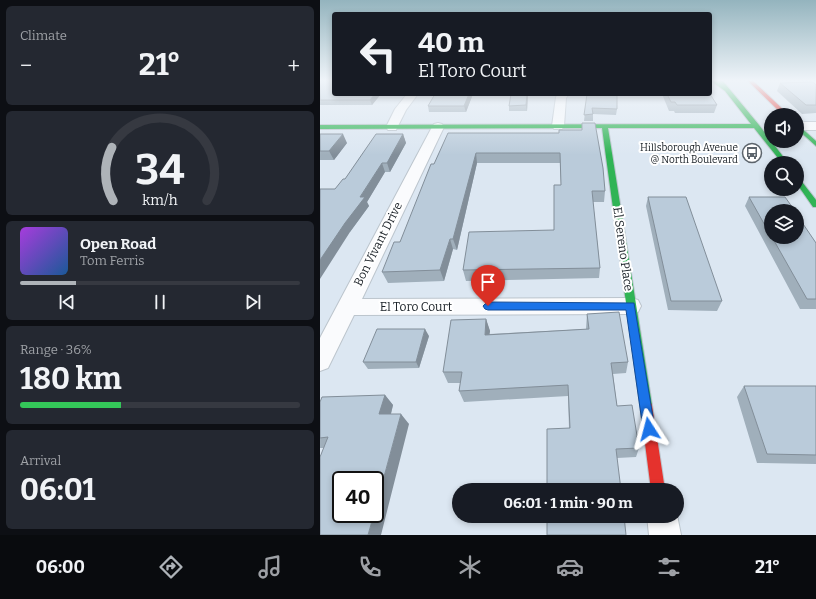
<!DOCTYPE html>
<html lang="en">
<head>
<meta charset="utf-8">
<style>
  :root { --surface:#171b24; --page:#242831; --text:#f1f3f6; --muted:#9ea1a6; --line:#363941; --accent:#aeb3b8 }
  body { margin:0; font-family:Bitter,serif; background:var(--page); color:var(--text); height:100vh; display:flex; flex-direction:column; font-size:15px; white-space:nowrap }
  * { box-sizing:border-box; margin:0 }
  p { font-size:13px; color:var(--muted) }
  .icon { flex:none; width:22px; height:22px; fill:none; stroke:currentColor; stroke-width:2; stroke-linecap:round; stroke-linejoin:round }
  .map { position:relative; flex:1; overflow:hidden }
  .details { display:flex; flex-direction:column; gap:6px; padding:6px; background:#0d0f14; width:320px }
  .details>* { flex:none }
  .guide { position:absolute; left:12px; top:12px; width:380px; height:84px; border-radius:4px; box-shadow:0 2px 6px #0003; background:#171b24; color:var(--text); overflow:hidden }
  .tools { position:absolute; left:444px; top:108px; display:grid; gap:8px }
  .tools a { display:grid; place-items:center; width:40px; height:40px; border-radius:50%; background:var(--surface); box-shadow:0 2px 6px #0003; font-size:20px }
  .speed { position:absolute; left:12px; top:471px; display:flex; gap:8px; font-size:20px; font-weight:700; text-align:center }
  .speed>* { display:grid; place-content:center; width:52px; height:52px; border-radius:50%; background:var(--surface); box-shadow:0 2px 6px #0003; line-height:1 }
  .speed .limit { border:2px solid #111; border-radius:6px; background:#fff; color:#111 }
  .pin { position:absolute; display:grid; place-items:center; width:34px; height:34px; color:#fff; margin:-41px -17px; border-radius:50% 50% 50% 0; rotate:-45deg; box-shadow:0 0 4px #0007 }
  .pin .icon { rotate:45deg }
  .me { position:absolute; width:44px; margin:-22px; rotate:351deg; stroke-linejoin:round; filter:drop-shadow(0 0 3px #0008) }
  .turn { display:flex; align-items:center; gap:14px; height:84px; padding:0 20px; font-size:18px }
  .turn .icon { width:52px; height:52px; stroke-width:2.5 }
  .turn b { display:block; font-size:28px; line-height:34px }
  .big { font-size:30px; font-weight:700; line-height:1.1 }
  .details .card { flex:1; display:flex; flex-direction:column; justify-content:center; gap:6px; min-width:0; padding:0 14px; border-radius:6px; background:var(--page) }
  .details .dial { align-items:center; gap:0 }
  .dial svg { height:104px; overflow:visible; fill:none; stroke:var(--line); stroke-width:7; stroke-linecap:round; text-anchor:middle }
  .dial text { fill:var(--text); stroke:none }
  .song { display:flex; align-items:center; gap:12px }
  .cover { width:48px; height:48px; border-radius:6px; background:linear-gradient(135deg,hsl(280 70% 55%),hsl(210 70% 35%)) }
  .played { height:4px; border-radius:2px; background:linear-gradient(90deg,var(--accent) 20%,var(--line) 20%) }
  .keys { display:flex; justify-content:space-around; direction:ltr }
  .heat { display:flex; justify-content:space-between; align-items:center; font-size:22px; direction:ltr }
  .charge { height:6px; border-radius:3px; background:linear-gradient(90deg,#34c759 36%,var(--line) 0) }
  .trip { position:absolute; left:132px; top:483px; width:232px; height:40px; border-radius:20px; background:var(--surface); box-shadow:0 2px 6px #0003; font-weight:700; line-height:40px; text-align:center }
  .dock { display:flex; height:64px; justify-content:space-around; align-items:center; background:#090b0e; color:var(--muted) }
  .dock .icon { width:28px; height:28px }
  .dock .active { color:var(--accent) }
  .dock b { font-size:18px; color:var(--text) }
  main { display:flex; flex:1; min-height:0 }
  .map>svg:first-child { display:block }
  .lines { fill:none; stroke-linecap:round; stroke-linejoin:round }
  .street-casing { stroke:#bcc5cd; stroke-width:2 }
  .fast-casing { stroke:#bcc5cd; stroke-width:2 }
  .jam-casing { stroke:#bcc5cd; stroke-width:2 }
  .street { fill:#fafbfd; fill-rule:evenodd }
  .fast { fill:#30b455; fill-rule:evenodd }
  .jam { fill:#e5322d; fill-rule:evenodd }
  .wall { fill:#a0afbb }
  .shaded-wall { fill:#828e99 }
  .building { fill:#bacbda; stroke:#828e99 }
  .route { fill:#1a73e8; stroke:#114b97 }
  .labels { text-anchor:middle; stroke-width:4; stroke-linejoin:round; paint-order:stroke }
  .far-poi-label { font-size:10px; fill:#171e24; stroke:#fff; text-anchor:end }
  .street-label { font-size:12px; fill:#171e24; stroke:#fff }
</style>
</head>
<body>
<main>
<section class="details">
<div class="card"><p>Climate</p>
<div class="heat"><a>−</a><b class="big">21°</b><a>+</a></div>
</div>
<div class="card dial"><svg viewBox="0 0 100 80">
<path d="M14 69A42 42 0 1 1 86 69"/>
<path d="M14 69A42 42 0 0 1 13 28" stroke="#aeb3b8"/>
<text x="50" y="56" font-size="32" font-weight="700">34</text>
<text x="50" y="72" font-size="11">km/h</text>
</svg></div>
<div class="card">
<div class="song"><i class="cover"></i><div><b>Open Road</b><p>Tom Ferris</p></div></div>
<div class="played"></div>
<div class="keys"><svg class="icon" aria-label="previous" viewBox="0 0 24 24"><path d="M18 5L8 12l10 7zM5 5v14"/></svg><svg class="icon" aria-label="pause" viewBox="0 0 24 24"><path d="M8 5v14M16 5v14"/></svg><svg class="icon" aria-label="next" viewBox="0 0 24 24"><path d="M6 5l10 7-10 7zM19 5v14"/></svg></div>
</div>
<div class="card"><p>Range · 36%</p><b class="big">180 km</b><div class="charge"></div></div>
<div class="card"><p>Arrival</p><b class="big">06:01</b></div>
</section>
<div class="map">
<svg width="496" height="535" viewBox="0 0 496 535">
  <rect width="100%" height="100%" fill="#dce7f2"/>
  <g class="lines">
    <g class="street-casing">
      <path id="street" d="M 87,94 L 98,94 L 86,110 L 76,130 L 68,130 L 66,127 L 75,109 Z
        M 238,94 L 249,94 L 246,98 L 244,126 L 242,129 L 234,129 L 232,126 L 236,97 Z
        M 477,122 L 496,122 L 496,130 L 477,130 Z
        M 118,123 L 122,124 L 124,127 L 42,299 L 311,298 L 318,300 L 321,306 L 318,312 L 311,314 L 34,315 L 8,368 L 0,371 L 0,338 L 112,127 L 114,124 Z
        M 357,515 L 361,535 L 329,535 L 327,516 Z"/>
    </g>
    <g class="fast-casing">
      <path id="fast" d="M 390,80 L 395,80 L 399,83 L 397,80 L 402,80 L 439,125 L 468,163 L 462,163 L 434,128 L 288,128 L 332,405 L 330,409 L 326,411 L 322,409 L 320,405 L 282,128 L 0,129 L 0,125 L 431,124 L 405,91 Z
        M 477,124 L 496,141 L 496,146 L 477,129 Z
        M 477,177 L 479,178 L 496,200 L 496,207 L 493,207 L 477,184 Z"/>
    </g>
    <g class="jam-casing">
      <path id="jam" d="M 427,80 L 432,80 L 469,115 L 463,115 Z
        M 326,399 L 330,401 L 332,405 L 345,490 L 331,490 L 320,405 L 322,401 Z"/>
    </g>
    <use href="#street" class="street"/>
    <use href="#fast" class="fast"/>
    <use href="#jam" class="jam"/>
  </g>
  <path class="wall" d="M 0,80 L 61,94 L 52,105 L 0,105 Z
    M 460,83 L 496,85 L 496,113 L 482,114 L 457,91 Z
    M 115,94 L 153,94 L 146,112 L 109,112 L 108,106 Z
    M 208,94 L 207,111 L 189,111 L 189,106 Z
    M 267,94 L 297,109 L 296,115 L 273,114 L 273,121 L 264,121 Z
    M 342,94 L 390,94 L 397,105 L 394,113 L 355,113 L 354,111 L 349,111 Z
    M 128,133 L 239,133 L 285,191 L 284,202 L 273,202 L 280,268 L 279,278 L 146,281 L 143,270 L 234,230 L 241,185 L 240,163 L 157,163 L 137,250 L 133,249 L 124,281 L 68,283 L 62,272 L 80,242 Z
    M 0,134 L 27,143 L 14,160 L 0,160 Z
    M 83,134 L 86,143 L 70,172 L 65,172 L 47,202 L 49,206 L 30,232 L 15,189 L 25,179 Z
    M 328,197 L 402,301 L 397,311 L 348,310 L 326,206 Z
    M 429,197 L 451,211 L 451,237 L 477,237 L 496,243 L 496,309 L 480,309 L 425,206 Z
    M 267,314 L 308,362 L 306,373 L 293,374 L 297,406 L 319,448 L 316,457 L 297,458 L 249,428 L 248,396 L 144,402 L 139,391 L 141,383 L 128,383 L 123,372 L 166,319 L 170,331 L 169,334 L 266,329 Z
    M 109,336 L 99,368 L 48,369 L 43,362 Z
    M 424,386 L 496,386 L 496,464 L 437,463 L 417,397 Z
    M 65,395 L 73,405 L 71,414 L 89,424 L 4,448 L 0,448 L 0,402 Z"/>
  <path class="shaded-wall" d="M 55,94 L 61,94 L 52,105 L 50,100 Z
    M 149,94 L 153,94 L 146,112 L 144,106 Z
    M 207,94 L 208,94 L 207,111 L 206,105 Z
    M 23,134 L 27,143 L 14,160 L 9,151 Z
    M 83,134 L 86,143 L 70,172 L 67,163 Z
    M 156,153 L 157,163 L 137,250 L 133,239 Z
    M 62,163 L 65,172 L 47,202 L 49,206 L 30,232 L 0,279 L 0,260 Z
    M 130,239 L 133,249 L 124,281 L 120,270 Z
    M 166,319 L 170,331 L 168,346 L 165,335 Z
    M 105,329 L 109,336 L 99,368 L 96,362 Z
    M 65,395 L 73,405 L 68,425 L 59,414 Z
    M 81,414 L 89,424 L 61,535 L 48,535 L 54,514 L 55,514 L 55,510 Z"/>
  <path class="building" d="M 0,80 L 14,80 L 14,94 L 55,94 L 50,100 L 0,100 Z
    M 493,82 L 496,85 L 496,105 L 486,105 L 460,83 Z
    M 115,94 L 149,94 L 144,106 L 108,106 Z
    M 191,94 L 207,94 L 206,105 L 189,106 Z
    M 267,94 L 297,94 L 297,109 L 272,108 L 273,114 L 264,115 Z
    M 347,94 L 390,94 L 397,105 L 357,105 L 355,102 L 351,102 Z
    M 262,123 L 275,123 L 283,168 L 285,191 L 272,191 L 280,268 L 143,270 L 149,232 L 234,230 L 234,185 L 241,185 L 240,153 L 156,153 L 133,239 L 130,239 L 120,270 L 62,272 L 74,242 L 80,242 L 111,164 L 114,164 L 128,133 L 239,133 L 239,130 L 262,130 Z
    M 0,134 L 23,134 L 9,151 L 0,151 Z
    M 56,134 L 83,134 L 67,163 L 62,163 L 40,197 L 45,197 L 25,223 L 0,260 L 0,189 L 15,189 L 23,179 L 25,179 Z
    M 328,197 L 366,197 L 402,301 L 351,301 Z
    M 429,197 L 465,197 L 475,211 L 451,211 L 451,236 Z
    M 477,215 L 496,243 L 496,299 L 487,299 L 452,237 L 477,237 Z
    M 299,312 L 308,362 L 291,363 L 297,406 L 312,405 L 319,448 L 296,449 L 301,490 L 227,490 L 227,429 L 250,428 L 248,385 L 139,391 L 142,372 L 123,372 L 131,320 L 166,319 L 165,335 L 269,329 L 267,314 Z
    M 57,329 L 105,329 L 96,362 L 43,362 Z
    M 424,386 L 496,386 L 496,455 L 447,454 Z
    M 65,395 L 59,414 L 81,414 L 55,510 L 55,480 L 21,480 L 21,514 L 54,514 L 48,535 L 0,535 L 0,457 L 8,437 L 0,438 L 0,402 L 2,397 Z
    M 227,516 L 304,516 L 306,535 L 227,535 Z"/>
  <linearGradient id="sky" x2="0" y2="1"><stop stop-color="#94b4be"/><stop offset="0.52" stop-color="#eff4f9"/><stop offset="1" stop-color="#eff4f9" stop-opacity="0"/></linearGradient>
  <rect width="496" height="155" fill="url(#sky)"/>
  <path class="route" d="M 168,302 L 314,303 L 335,429 L 334,433 L 329,435 L 325,433 L 323,429 L 306,310 L 168,310 L 165,309 L 163,306 L 165,304 Z"/>
  <defs>
    <g id="bus-ring" transform="scale(1)"><circle r="9.5" fill="#fff" stroke="#5c646c" stroke-width="1.5"/><path d="M-5-6H5V4H4V6H2V4H-2V6H-4V4H-5ZM-3.5-4V0h7V-4ZM-3.5 1.2v1.5H-2V1.2ZM2 1.2v1.5H3.5V1.2Z" fill="#5c646c"/></g>
  </defs>
  <g fill-rule="evenodd">
    <use href="#bus-ring" x="432" y="153"/>
  </g>
  <g class="labels">
    <g class="far-poi-label">
      <text x="418" y="151">Hillsborough Avenue<tspan x="418" dy="12">@ North Boulevard</tspan></text>
    </g>
    <g class="street-label">
      <text transform="translate(58 244) rotate(-63)" y="4">Bon Vivant Drive</text>
      <text transform="translate(303 249) rotate(82)" y="4">El Sereno Place</text>
      <text x="96" y="311">El Toro Court</text>
    </g>
  </g>
</svg>
<div class="tools">
<a><svg class="icon" aria-label="sound" viewBox="0 0 24 24"><path d="M4 9h4l5-4v14l-5-4H4zM17 9q2 3 0 6"/></svg></a>
<a><svg class="icon" aria-label="search" viewBox="0 0 24 24"><circle cx="10" cy="10" r="6"/><path d="M15 15l6 6"/></svg></a>
<a><svg class="icon" aria-label="layers" viewBox="0 0 24 24"><path d="M12 4l9 5-9 5-9-5zM3 14l9 5 9-5"/></svg></a>
</div>
<div class="speed"><div class="limit">40</div></div>
<div class="pin" style="left:168px;top:306px;background:#d93025"><svg class="icon" aria-label="arrive" viewBox="0 0 24 24"><path d="M6 21V4h12l-3 4 3 4H6"/></svg></div>
<svg class="me" style="left:329px;top:429px" viewBox="-20 -20 40 40"><path d="M0-17L14 15 0 8-14 15z" fill="#1a73e8" stroke="#fff" stroke-width="4"/></svg>
<div class="trip">06:01 · 1 min · 90 m</div>
<div class="guide">
<div class="turn"><svg class="icon" aria-label="left" viewBox="0 0 24 24"><path d="M17 20v-9H6M10 6l-5 5 5 5"/></svg><div><b>40 m</b>El Toro Court</div></div>
</div>
</div>
</main>
<nav class="dock">
<b>06:00</b>
<svg class="icon active" aria-label="directions" viewBox="0 0 24 24"><path d="M12 3l9 9-9 9-9-9zM9 14v-3h6M13 9l2 2-2 2"/></svg>
<svg class="icon" aria-label="music" viewBox="0 0 24 24"><path d="M9 18V5l10-2v13"/><circle cx="6" cy="18" r="3"/><circle cx="16" cy="16" r="3"/></svg>
<svg class="icon" aria-label="phone" viewBox="0 0 24 24"><path d="M5 4h4l2 5-3 2q2 4 5 5l2-3 5 2v4C11 20 4 13 5 4z"/></svg>
<svg class="icon" aria-label="climate" viewBox="0 0 24 24"><path d="M12 3v18M4 7l16 10M4 17L20 7"/></svg>
<svg class="icon" aria-label="car" viewBox="0 0 24 24"><path d="M5 17H2v-5l4-1 3-4h7l3 4 3 1v5h-3M9 17h6M6 11h13"/><circle cx="7" cy="17" r="2"/><circle cx="17" cy="17" r="2"/></svg>
<svg class="icon" aria-label="filters" viewBox="0 0 24 24"><path d="M4 7h16M4 17h16"/><circle cx="9" cy="7" r="2"/><circle cx="15" cy="17" r="2"/></svg>
<b>21°</b>
</nav>
</body>
</html>
